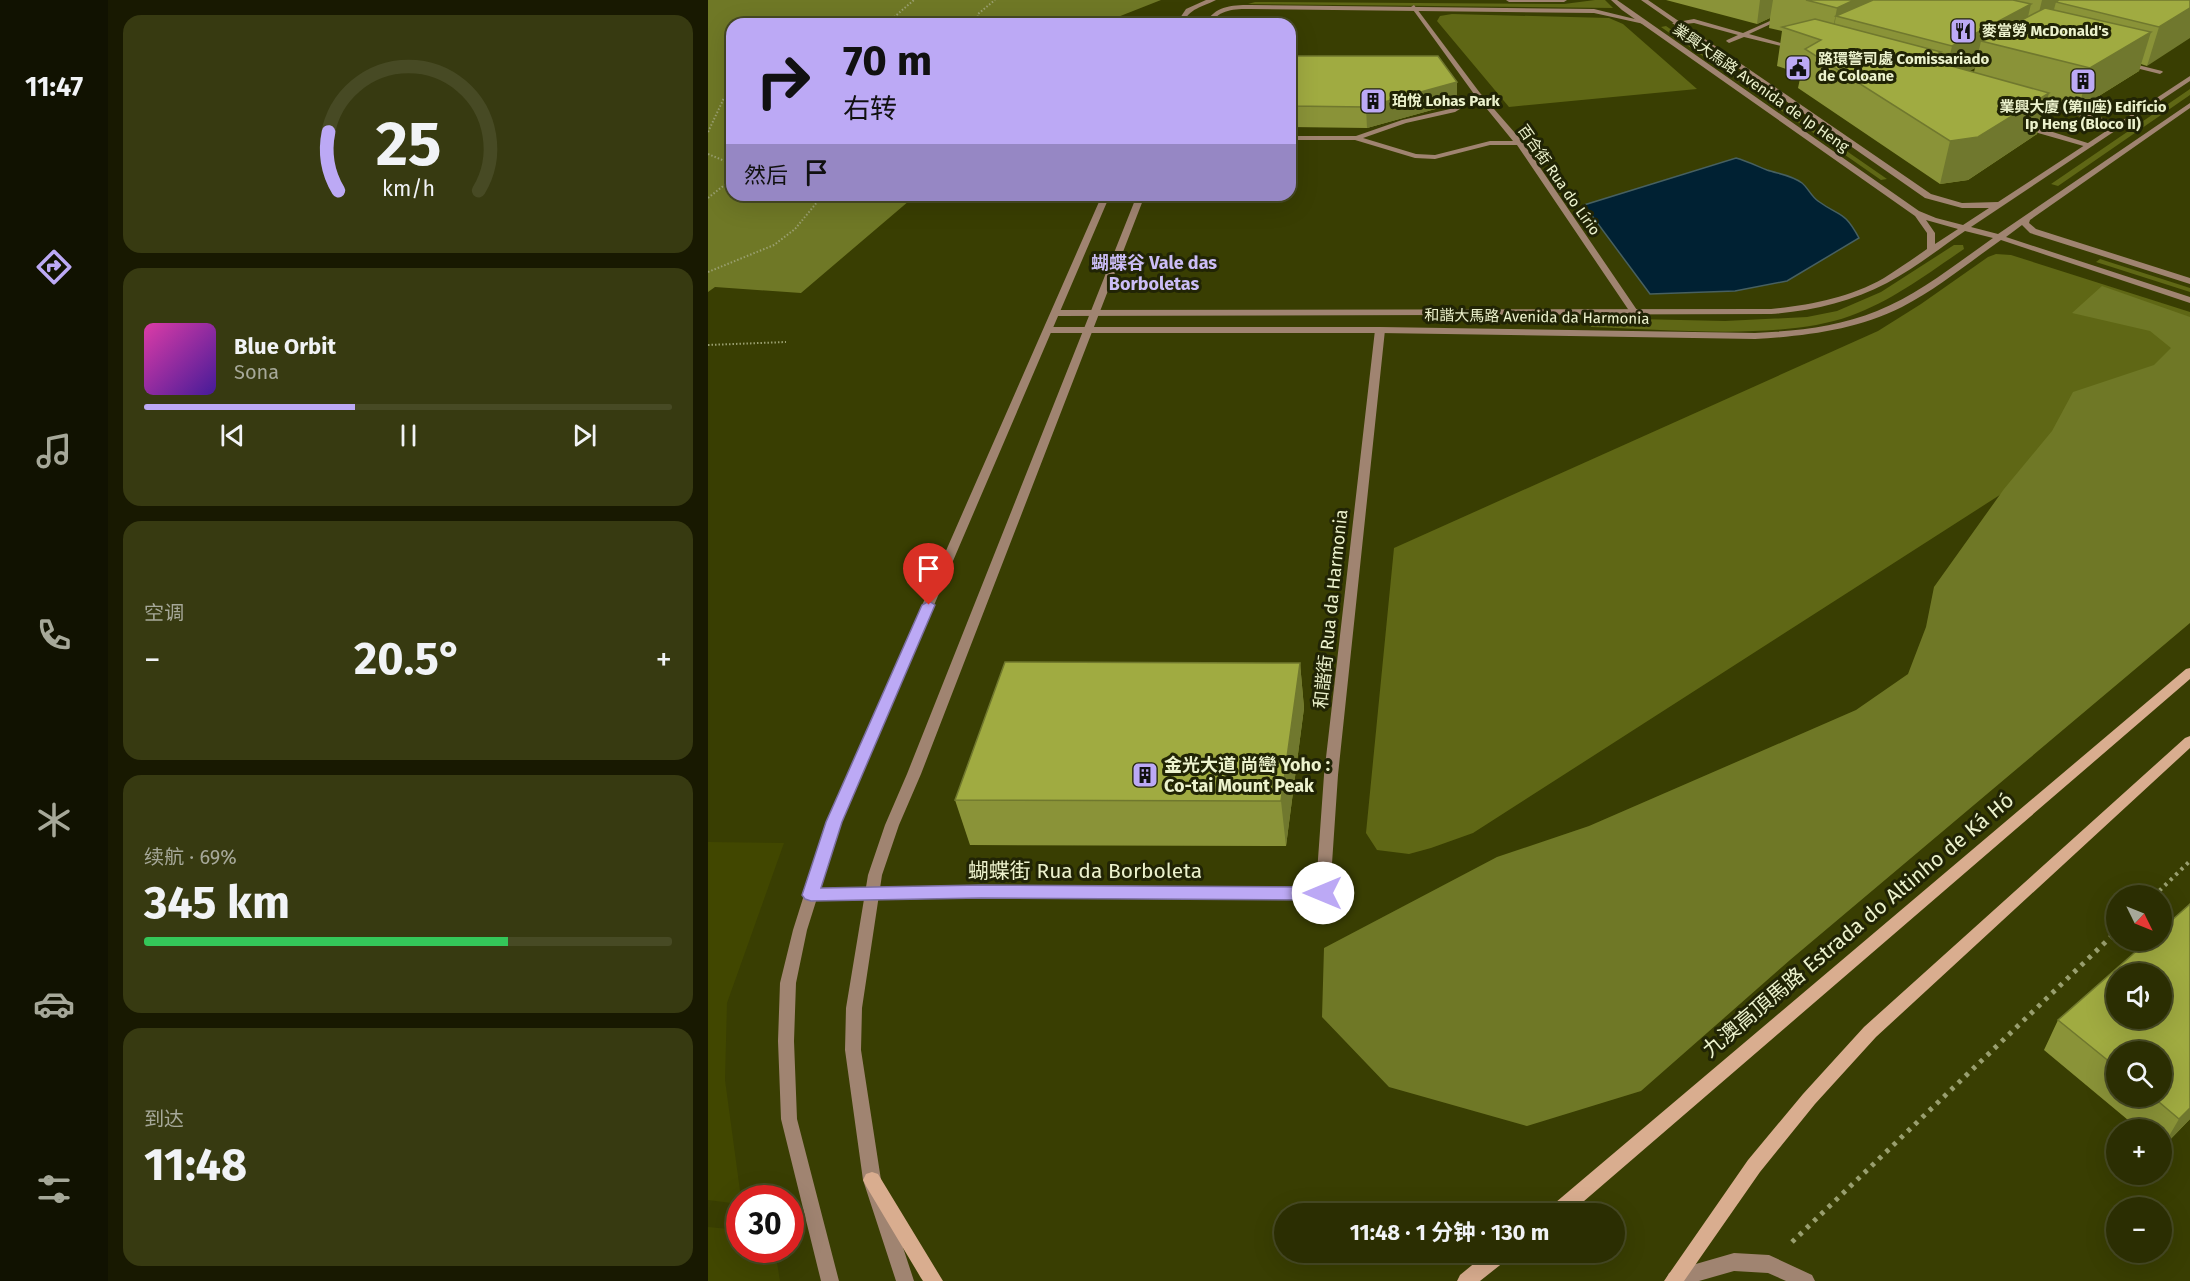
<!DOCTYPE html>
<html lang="zh">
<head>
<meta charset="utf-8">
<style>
  :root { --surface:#2b2e02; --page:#373a11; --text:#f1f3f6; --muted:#a6a899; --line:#474a24; --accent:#bca9f5 }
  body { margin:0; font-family:"Fira Sans","Noto Sans SC",sans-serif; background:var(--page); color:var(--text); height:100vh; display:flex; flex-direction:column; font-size:22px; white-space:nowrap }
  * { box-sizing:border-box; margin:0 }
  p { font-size:20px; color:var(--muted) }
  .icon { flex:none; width:33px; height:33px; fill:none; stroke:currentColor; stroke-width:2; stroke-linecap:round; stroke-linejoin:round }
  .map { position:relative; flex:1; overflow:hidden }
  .sheet { display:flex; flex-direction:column; gap:15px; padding:15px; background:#181901; width:600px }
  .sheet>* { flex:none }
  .banner { position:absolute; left:18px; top:18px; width:570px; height:183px; border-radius:18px; box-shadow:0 6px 24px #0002,0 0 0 2px var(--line); background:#bca9f5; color:#111; overflow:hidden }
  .needle { width:39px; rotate:133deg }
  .fabs { position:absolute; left:1398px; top:885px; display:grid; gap:12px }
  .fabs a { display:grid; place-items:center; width:66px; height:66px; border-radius:50%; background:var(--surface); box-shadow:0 6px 24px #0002,0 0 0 2px var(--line); font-size:30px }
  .speed { position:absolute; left:18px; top:1185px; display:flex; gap:12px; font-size:30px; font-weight:700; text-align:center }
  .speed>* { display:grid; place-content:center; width:78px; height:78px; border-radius:50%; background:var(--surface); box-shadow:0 6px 24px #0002,0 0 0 2px var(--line); line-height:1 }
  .speed .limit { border:9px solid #d22; background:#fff; color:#111 }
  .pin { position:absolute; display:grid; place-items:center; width:51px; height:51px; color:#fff; margin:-62px -26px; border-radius:50% 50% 50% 0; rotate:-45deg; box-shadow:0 0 6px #0007 }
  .pin .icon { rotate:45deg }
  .me { position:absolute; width:66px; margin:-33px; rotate:270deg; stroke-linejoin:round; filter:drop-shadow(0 0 4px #0008) }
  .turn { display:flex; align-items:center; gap:21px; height:126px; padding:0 18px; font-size:27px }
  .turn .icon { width:78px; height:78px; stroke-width:2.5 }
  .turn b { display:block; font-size:42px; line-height:51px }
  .then { display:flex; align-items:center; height:57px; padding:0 18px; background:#0003; gap:12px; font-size:22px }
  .big { font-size:45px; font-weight:700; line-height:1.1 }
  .sheet .widget { flex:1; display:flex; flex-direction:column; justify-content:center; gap:9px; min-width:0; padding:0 21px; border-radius:18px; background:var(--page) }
  .sheet .dial { align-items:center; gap:0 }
  .dial svg { height:156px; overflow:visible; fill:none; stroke:var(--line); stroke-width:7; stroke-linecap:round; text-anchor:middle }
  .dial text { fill:var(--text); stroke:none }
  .song { display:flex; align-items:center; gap:18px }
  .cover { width:72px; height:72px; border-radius:9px; background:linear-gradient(135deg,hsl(320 70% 55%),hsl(260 70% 35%)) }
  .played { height:6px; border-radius:3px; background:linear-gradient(90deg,var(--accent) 40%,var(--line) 40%) }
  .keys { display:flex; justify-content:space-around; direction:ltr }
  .heat { display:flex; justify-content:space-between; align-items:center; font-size:33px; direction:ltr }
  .charge { height:9px; border-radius:4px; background:linear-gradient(90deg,#34c759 69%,var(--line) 0) }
  .trip { position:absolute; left:566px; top:1203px; width:351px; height:60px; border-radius:30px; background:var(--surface); box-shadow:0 6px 24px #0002,0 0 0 2px var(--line); font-weight:700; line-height:60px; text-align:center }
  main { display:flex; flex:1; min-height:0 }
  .dock { display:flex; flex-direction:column; width:108px; justify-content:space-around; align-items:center; background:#111201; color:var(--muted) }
  .dock .icon { width:42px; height:42px }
  .dock .selected { color:var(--accent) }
  .dock b { font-size:27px; color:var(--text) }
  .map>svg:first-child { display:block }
  .built { fill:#414700 }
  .green { fill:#5f6715 }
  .forest { fill:#6f7826 }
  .water { fill:#002133; stroke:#476061; stroke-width:1.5 }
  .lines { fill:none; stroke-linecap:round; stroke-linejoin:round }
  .path-far2 { stroke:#999f6f; stroke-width:2; stroke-dasharray:1.5 2; stroke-linecap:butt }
  .path-far1 { stroke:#999f6f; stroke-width:4; stroke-dasharray:3 4.5; stroke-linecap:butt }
  .path { stroke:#999f6f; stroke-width:5; stroke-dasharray:4 6; stroke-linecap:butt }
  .pedestrian { fill:#a08471; fill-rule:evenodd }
  .minor { fill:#a08471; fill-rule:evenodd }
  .tertiary { fill:#a08471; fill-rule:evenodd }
  .secondary { fill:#d9ad8f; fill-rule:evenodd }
  .wall { fill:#8a9338; fill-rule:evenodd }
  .shaded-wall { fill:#70782e }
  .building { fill:#a0ab41; stroke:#70782e; stroke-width:1.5; fill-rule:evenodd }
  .route { fill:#bca9f5; stroke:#7a6e9f; stroke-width:1.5 }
  .labels { text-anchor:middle; stroke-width:6; stroke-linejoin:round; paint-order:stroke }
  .far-poi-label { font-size:15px; font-weight:bold; fill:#ecf2cd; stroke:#212405; text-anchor:start }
  .far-street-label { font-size:15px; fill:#ecf2cd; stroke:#212405 }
  .far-quarter-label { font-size:18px; font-weight:bold; fill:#cbbdf6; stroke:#212405 }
  .street-label { font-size:18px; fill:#ecf2cd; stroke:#212405 }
  .poi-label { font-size:18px; font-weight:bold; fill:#ecf2cd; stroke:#212405; text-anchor:start }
  .near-street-label { font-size:21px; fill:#ecf2cd; stroke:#212405 }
</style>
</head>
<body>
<main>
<nav class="dock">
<b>11:47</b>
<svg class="icon selected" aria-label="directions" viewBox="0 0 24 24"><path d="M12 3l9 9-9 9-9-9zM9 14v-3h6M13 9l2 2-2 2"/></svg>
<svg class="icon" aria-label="music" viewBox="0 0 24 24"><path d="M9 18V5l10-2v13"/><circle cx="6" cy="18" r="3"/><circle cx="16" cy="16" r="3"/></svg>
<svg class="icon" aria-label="phone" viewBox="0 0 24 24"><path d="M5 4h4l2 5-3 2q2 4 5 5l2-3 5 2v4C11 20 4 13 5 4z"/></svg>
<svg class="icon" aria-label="climate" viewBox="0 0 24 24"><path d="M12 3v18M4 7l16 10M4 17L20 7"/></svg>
<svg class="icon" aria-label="car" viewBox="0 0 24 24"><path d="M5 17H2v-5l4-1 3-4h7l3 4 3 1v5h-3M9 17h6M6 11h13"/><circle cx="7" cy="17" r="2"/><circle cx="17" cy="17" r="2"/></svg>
<svg class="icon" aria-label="filters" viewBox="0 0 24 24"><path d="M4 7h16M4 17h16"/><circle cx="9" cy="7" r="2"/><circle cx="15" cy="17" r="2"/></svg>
</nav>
<section class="sheet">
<div class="widget dial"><svg viewBox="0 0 100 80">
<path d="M14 69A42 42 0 1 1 86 69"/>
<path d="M14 69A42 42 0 0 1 9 39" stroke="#bca9f5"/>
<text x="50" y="56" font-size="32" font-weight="700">25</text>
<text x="50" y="72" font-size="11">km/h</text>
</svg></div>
<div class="widget">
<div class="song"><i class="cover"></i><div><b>Blue Orbit</b><p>Sona</p></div></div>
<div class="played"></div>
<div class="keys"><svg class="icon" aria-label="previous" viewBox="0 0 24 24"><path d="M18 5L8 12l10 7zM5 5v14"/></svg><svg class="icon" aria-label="pause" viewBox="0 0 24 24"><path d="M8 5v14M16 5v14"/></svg><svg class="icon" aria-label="next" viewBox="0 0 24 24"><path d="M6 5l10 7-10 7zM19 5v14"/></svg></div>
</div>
<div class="widget"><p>空调</p>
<div class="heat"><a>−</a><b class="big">20.5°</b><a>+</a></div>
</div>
<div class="widget"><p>续航 · 69%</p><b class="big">345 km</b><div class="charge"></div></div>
<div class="widget"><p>到达</p><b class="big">11:48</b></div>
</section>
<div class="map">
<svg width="1482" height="1281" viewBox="0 0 1482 1281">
  <rect width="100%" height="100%" fill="#393e02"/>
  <path class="built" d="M 0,842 L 76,843 L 19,1003 L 17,1080 L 33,1198 L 31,1204 L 0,1200 Z
    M 0,1227 L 31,1230 L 32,1250 L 67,1250 L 72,1281 L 0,1281 Z"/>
  <path class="green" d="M 887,0 L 897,0 L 905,8 L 540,4 L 547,2 L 856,4 Z
    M 744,14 L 901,18 L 915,24 L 989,89 L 801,107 L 729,21 L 732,16 Z
    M 958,26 L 1179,179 L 1173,180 L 953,27 Z
    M 1482,89 L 1482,95 L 1350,186 L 1343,184 Z
    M 1246,245 L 1255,245 L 1256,249 C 1219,274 1184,301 1142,316 C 1073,341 958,329 883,327 L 883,318 L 1017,321 L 1099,317 L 1129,311 L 1173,292 Z
    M 1288,254 L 1303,255 L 1482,312 L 1482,373 L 765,833 L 723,848 L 701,854 L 669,850 L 658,833 L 686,548 L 1170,331 L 1213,304 L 1280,257 Z
    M 1392,259 L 1482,288 L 1482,292 L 1388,262 Z"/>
  <path class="forest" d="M 0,0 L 453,0 L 392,24 L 24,24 L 24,195 L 208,195 L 93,293 L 7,287 L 0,292 Z
    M 1394,286 L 1482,317 L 1482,623 L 1082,960 L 933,1091 L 819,1126 L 681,1087 L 614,1017 L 616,948 L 789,857 L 881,826 L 1148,710 L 1200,674 L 1218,627 L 1226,587 L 1296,489 L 1344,431 L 1365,392 L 1446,365 L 1463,348 L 1442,331 L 1364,313 Z"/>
  <path class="water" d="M 1028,158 C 1039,161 1049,166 1059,170 C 1071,174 1083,175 1094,183 C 1100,188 1103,196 1110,201 C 1132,217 1136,210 1151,238 L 1079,281 L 1027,291 L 942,294 L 876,205 Z"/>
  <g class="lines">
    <path class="path-far2" d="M 178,24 L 206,0
      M 269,24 L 270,14 L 287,0
      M 0,132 L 16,98 L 24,88
      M 0,154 L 24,164
      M 0,198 L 24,179
      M 0,272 L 66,245 L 87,229 L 115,195
      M 0,345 L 78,342"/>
    <path class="path-far1" d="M 1446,896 L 1482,861"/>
    <path class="path" d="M 1084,1242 L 1408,932"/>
    <path class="pedestrian" d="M 706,5 L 772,93 L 814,141 L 931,313 L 930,315 L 924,315 L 809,145 L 782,145 L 727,159 L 707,158 L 647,140 L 582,140 L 582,136 L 648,136 L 694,120 L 742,109 L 760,100 L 766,94 L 703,7 ZM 770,98 L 805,141 L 782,141 L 727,155 L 708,154 L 655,138 L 698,123 L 747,112 Z
      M 1073,16 L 1078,17 L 1041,34 L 1090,48 L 1090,50 L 1036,37 L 1021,43 L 1018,41 L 1019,40 L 1030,35 L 986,23 L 967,25 L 964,23 L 986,19 L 1035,33 Z
      M 1418,62 L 1454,71 L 1455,72 L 1452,74 L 1416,65 L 1415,64 Z
      M 1321,99 L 1414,123 L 1415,125 L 1411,127 L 1319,102 L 1319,100 Z
      M 1313,124 L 1319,124 L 1386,145 L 1379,147 L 1313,128 Z
      M 672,327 L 677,330 L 630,775 L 628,778 L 618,778 L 616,775 L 667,330 Z"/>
    <path class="minor" d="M 903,0 L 909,0 L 1211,211 L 1228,218 L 1255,225 L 1281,208 L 1254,208 L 1217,198 L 933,0 L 940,0 L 1223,194 L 1254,203 L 1290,202 L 1482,76 L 1482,81 L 1263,227 L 1290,234 L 1482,103 L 1482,108 L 1322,220 L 1321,223 L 1328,229 L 1482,278 L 1482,284 L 1322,233 L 1314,225 L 1298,237 L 1482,297 L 1482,303 L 1293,240 C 1260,263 1229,289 1194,307 C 1148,330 1098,336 1047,339 L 672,333 L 340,333 L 335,330 L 340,327 L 672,327 L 1047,333 C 1088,331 1130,327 1169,311 C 1211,294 1248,264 1285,238 L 1257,231 C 1232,248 1207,268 1179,283 C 1143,302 1104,311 1063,314 L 348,316 L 344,313 L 348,310 L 1063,309 C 1102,305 1141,298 1176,278 C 1190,269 1205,259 1219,249 L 1219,233 L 1207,216 L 914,10 ZM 1218,220 L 1250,229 L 1227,244 L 1227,233 Z
      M 623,770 L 628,772 L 630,775 L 622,893 L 620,897 L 615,899 L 273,898 L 103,901 L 98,899 L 96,895 L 98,891 L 103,889 L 273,886 L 608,887 L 616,775 L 618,772 Z
      M 1026,1253 L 1061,1255 L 1104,1275 L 1107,1281 L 1078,1281 L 1060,1273 L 1026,1271 L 991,1281 L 959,1281 L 958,1279 L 961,1273 L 967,1270 Z"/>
    <path class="tertiary" d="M 498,0 L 508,0 C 494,7 482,8 474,24 L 468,24 L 478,9 Z
      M 798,0 L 859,0 L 856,2 L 801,2 Z
      M 542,5 L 886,9 L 939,22 L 936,24 L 886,13 L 542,9 C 527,9 511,9 503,24 L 497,24 C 507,6 523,5 542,5 Z
      M 394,195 L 402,195 L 133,822 L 99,930 L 88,983 L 86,1041 L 89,1119 L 131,1281 L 113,1281 L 73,1119 L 70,1041 L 72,983 L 85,930 L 119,822 Z
      M 429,195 L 437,195 L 213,774 L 191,825 L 174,875 L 154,1008 L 153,1050 L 173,1180 L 206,1281 L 188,1281 L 155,1180 L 137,1050 L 138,1008 L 160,875 L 177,825 L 199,774 Z"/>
    <path class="secondary" d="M 1482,668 L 1482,679 L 861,1214 L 838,1214 L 841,1208 L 1478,669 Z
      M 1482,736 L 1482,748 L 1168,1037 L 1107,1104 L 1052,1172 L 976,1281 L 956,1281 L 1040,1160 L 1095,1094 L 1156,1027 L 1477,738 Z
      M 164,1172 L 170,1174 L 235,1281 L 215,1281 L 213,1278 L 158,1186 L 155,1180 L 158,1174 Z
      M 780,1252 L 804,1252 L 801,1258 L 772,1281 L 749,1281 L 752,1275 Z"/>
  </g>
  <path class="wall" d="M 958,0 L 1482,0 L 1439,66 L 1433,64 L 1431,71 L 1370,109 L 1339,100 L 1329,134 L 1260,180 L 1232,184 L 1090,88 L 1093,74 L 1069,66 L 1074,31 L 1061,28 L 1062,18 L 1049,24 ZM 1267,68 L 1266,72 L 1261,71 Z
    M 582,56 L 749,82 L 749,103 L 659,128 L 582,127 Z
    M 592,663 L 596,708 L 578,846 L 262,845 L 247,800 Z
    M 1482,904 L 1482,1119 L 1454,1148 L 1454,1130 L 1432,1130 L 1336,1050 L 1350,1020 L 1441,940 L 1454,940 L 1454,929 ZM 1408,974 L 1454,974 L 1454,1018 L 1408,1018 ZM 1408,1052 L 1454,1052 L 1454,1096 L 1408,1096 Z"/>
  <path class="shaded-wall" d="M 1052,0 L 1065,0 L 1062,18 L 1049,24 Z
    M 1146,0 L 1195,0 L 1128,16 L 1123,44 L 1122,44 L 1129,8 Z
    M 1334,0 L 1375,0 L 1348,2 L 1341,28 L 1325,37 Z
    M 1323,4 L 1314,42 L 1273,41 L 1267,68 L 1235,86 L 1244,46 Z
    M 1482,8 L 1482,38 L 1439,66 L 1451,27 Z
    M 1443,32 L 1431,71 L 1370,109 L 1382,68 Z
    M 1233,52 L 1224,92 L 1225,56 Z
    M 749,82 L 749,103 L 659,128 L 658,107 Z
    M 1341,93 L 1329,134 L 1260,180 L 1232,184 L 1242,141 Z
    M 592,663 L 596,708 L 578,846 L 573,801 Z
    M 1482,1108 L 1482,1119 L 1454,1148 L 1471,1119 Z"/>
  <path class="building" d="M 1098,0 L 1146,0 L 1129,8 Z
    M 1165,0 L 1305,0 L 1323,4 L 1244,46 L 1128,16 Z
    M 1351,0 L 1482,0 L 1482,8 L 1451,27 L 1348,2 Z
    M 1337,8 L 1443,32 L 1382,68 L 1273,41 Z
    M 1107,19 L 1233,52 L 1225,56 L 1225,61 L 1341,93 L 1270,137 L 1242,141 L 1097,49 L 1113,40 L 1074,27 Z
    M 582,56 L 730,56 L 749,82 L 658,107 L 582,106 Z
    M 297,662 L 592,663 L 573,801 L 247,800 Z
    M 1482,904 L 1482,1108 L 1471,1119 L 1444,1096 L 1454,1096 L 1454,1052 L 1408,1052 L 1408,1067 L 1350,1020 L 1441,940 L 1454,940 L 1454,929 ZM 1408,974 L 1454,974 L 1454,1018 L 1408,1018 Z"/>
  <path class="route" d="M 221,601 L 227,605 L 134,822 L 113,888 L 273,885 L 615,887 L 620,889 L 623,893 L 620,898 L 615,900 L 273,898 L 103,901 L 97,899 L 94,895 L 118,822 L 214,605 Z"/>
  <defs>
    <g id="restaurant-square" transform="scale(1.35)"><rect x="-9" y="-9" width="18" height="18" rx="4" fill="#bca9f5" stroke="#212405"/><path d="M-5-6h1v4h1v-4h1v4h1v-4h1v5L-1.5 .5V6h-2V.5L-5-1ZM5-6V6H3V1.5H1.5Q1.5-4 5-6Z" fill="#111"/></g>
    <g id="civic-square" transform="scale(1.35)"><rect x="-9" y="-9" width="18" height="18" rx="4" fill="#bca9f5" stroke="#212405"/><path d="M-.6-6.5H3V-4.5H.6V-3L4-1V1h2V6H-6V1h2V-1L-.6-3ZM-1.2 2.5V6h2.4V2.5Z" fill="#111"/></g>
    <g id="building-square" transform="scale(1.35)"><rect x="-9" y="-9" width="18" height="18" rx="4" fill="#bca9f5" stroke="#212405"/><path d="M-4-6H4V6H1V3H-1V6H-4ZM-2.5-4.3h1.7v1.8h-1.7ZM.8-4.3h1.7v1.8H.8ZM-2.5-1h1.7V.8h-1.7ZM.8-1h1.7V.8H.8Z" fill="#111"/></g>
  </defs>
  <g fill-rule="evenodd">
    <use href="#restaurant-square" x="1255" y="31"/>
    <use href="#civic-square" x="1090" y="68"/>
    <use href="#building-square" x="1375" y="81"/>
    <use href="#building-square" x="665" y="101"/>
    <use href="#building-square" x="437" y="775"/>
  </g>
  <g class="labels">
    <g class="far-poi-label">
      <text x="1274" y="36">麥當勞 McDonald's</text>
      <text x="1110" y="64">路環警司處 Comissariado<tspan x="1110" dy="17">de Coloane</tspan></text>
      <text x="684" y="106">珀悅 Lohas Park</text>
      <text x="1375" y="112" text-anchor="middle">業興大廈 (第II座) Edifício<tspan x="1375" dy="17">Ip Heng (Bloco II)</tspan></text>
    </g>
    <g class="far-street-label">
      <text transform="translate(1053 88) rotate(35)" y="5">業興大馬路 Avenida de Ip Heng</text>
      <text transform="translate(851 180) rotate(55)" y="5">百合街 Rua do Lírio</text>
      <text transform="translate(829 317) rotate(1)" y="5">和諧大馬路 Avenida da Harmonia</text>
    </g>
    <g class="far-quarter-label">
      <text x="446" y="269">蝴蝶谷 Vale das<tspan x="446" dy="21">Borboletas</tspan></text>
    </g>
    <g class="street-label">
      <text transform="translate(623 609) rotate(-84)" y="6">和諧街 Rua da Harmonia</text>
    </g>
    <g class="poi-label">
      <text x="456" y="771">金光大道 尚巒 Yoho :<tspan x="456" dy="21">Co-tai Mount Peak</tspan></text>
    </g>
    <g class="near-street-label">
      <text x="377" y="878">蝴蝶街 Rua da Borboleta</text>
      <text transform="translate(1150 925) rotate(-40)" y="7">九澳高頂馬路 Estrada do Altinho de Ká Hó</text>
    </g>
  </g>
</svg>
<div class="fabs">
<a><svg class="needle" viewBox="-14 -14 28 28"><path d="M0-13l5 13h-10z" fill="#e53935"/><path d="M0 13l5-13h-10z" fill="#a6a899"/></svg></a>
<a><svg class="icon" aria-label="sound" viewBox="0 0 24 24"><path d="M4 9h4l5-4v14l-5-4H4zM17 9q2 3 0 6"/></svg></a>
<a><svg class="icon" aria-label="search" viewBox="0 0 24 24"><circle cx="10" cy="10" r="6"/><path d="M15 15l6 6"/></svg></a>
<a>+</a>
<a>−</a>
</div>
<div class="speed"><div class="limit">30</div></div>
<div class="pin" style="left:221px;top:605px;background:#d93025"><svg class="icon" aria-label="arrive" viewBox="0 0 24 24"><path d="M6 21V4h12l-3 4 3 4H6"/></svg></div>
<svg class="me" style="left:615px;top:893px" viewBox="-20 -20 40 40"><circle r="19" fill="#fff"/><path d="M0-13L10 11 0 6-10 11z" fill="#bca9f5"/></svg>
<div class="trip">11:48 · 1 分钟 · 130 m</div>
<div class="banner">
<div class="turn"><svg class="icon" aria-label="right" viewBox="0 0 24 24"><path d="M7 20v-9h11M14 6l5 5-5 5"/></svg><div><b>70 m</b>右转</div></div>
<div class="then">然后<svg class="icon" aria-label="arrive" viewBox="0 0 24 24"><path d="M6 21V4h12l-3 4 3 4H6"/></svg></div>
</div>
</div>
</main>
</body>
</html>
